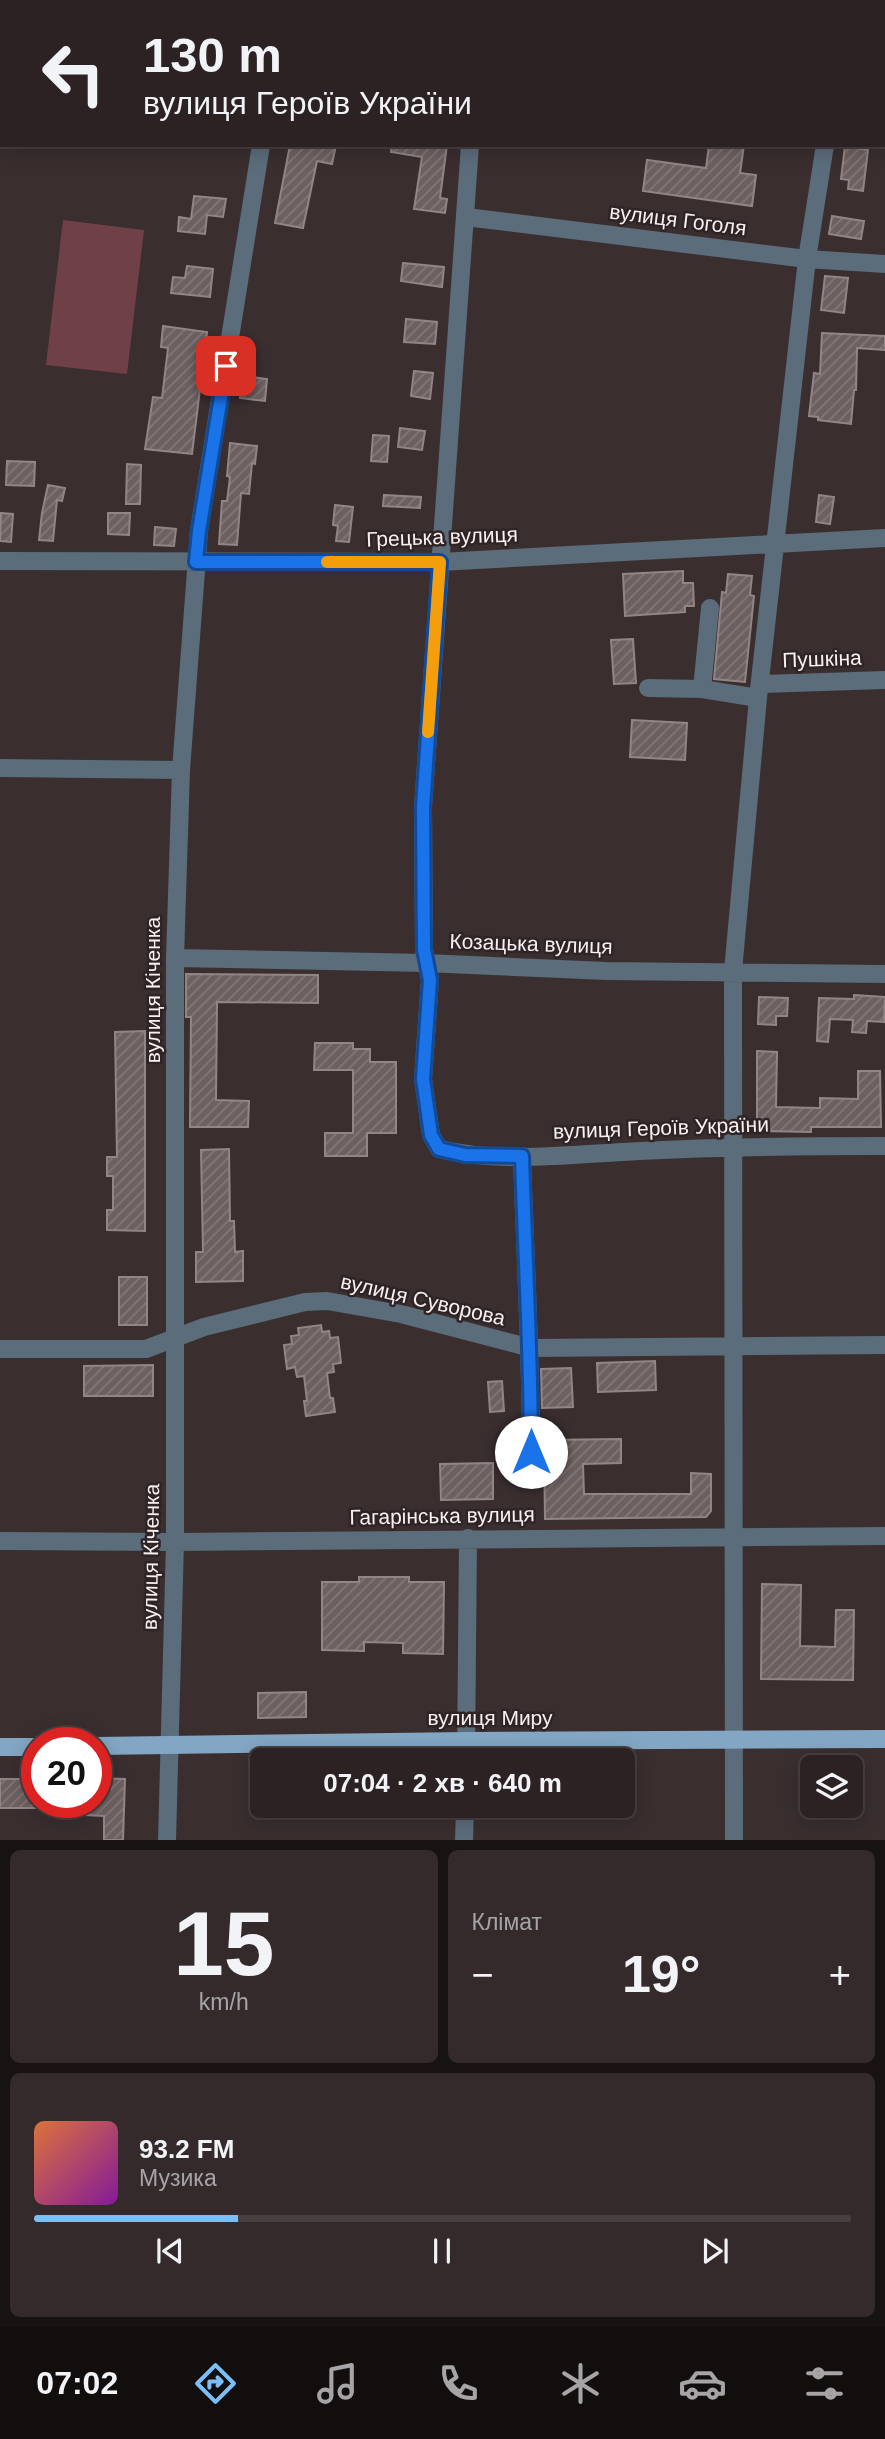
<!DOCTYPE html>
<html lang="uk">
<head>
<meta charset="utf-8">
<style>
  :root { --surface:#2c2223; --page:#342a2b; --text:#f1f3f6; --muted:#a6a4a6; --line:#483f41; --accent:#7abff8 }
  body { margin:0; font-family:Arial,sans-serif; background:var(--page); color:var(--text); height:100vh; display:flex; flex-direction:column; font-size:26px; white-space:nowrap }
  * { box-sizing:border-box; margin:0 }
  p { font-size:23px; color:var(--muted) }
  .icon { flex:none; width:38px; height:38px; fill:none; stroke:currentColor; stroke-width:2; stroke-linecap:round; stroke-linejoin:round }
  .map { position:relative; height:1840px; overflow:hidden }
  .details { display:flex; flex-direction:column; gap:10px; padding:10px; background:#181313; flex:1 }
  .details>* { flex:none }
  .top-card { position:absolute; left:0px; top:0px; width:886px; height:147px; box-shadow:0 4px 18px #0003,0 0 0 2px var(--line); background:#2c2223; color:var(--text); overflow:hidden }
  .controls { position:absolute; left:800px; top:1755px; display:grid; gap:14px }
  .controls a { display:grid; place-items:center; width:63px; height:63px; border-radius:10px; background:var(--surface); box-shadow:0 4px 18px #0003,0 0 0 2px var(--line); font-size:35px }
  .speed { position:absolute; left:21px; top:1727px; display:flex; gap:14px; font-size:35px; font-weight:700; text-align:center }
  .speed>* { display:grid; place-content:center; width:91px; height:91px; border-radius:50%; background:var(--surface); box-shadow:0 4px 18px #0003,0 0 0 2px var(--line); line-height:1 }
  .speed .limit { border:10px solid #d22; background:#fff; color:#111 }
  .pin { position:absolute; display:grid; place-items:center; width:60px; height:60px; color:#fff; margin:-30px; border-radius:14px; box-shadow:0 4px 10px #0006 }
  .me { position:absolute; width:77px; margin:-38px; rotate:0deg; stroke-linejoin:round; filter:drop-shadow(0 0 5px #0008) }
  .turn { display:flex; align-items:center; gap:24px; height:147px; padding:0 28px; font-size:32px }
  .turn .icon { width:91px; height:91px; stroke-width:2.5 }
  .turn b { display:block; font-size:49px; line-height:60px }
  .big { font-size:52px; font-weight:700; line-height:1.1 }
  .details .widget { flex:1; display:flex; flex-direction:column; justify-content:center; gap:10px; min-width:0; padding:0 24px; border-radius:10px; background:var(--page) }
  .details .dial { align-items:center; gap:0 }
  .dial b { font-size:91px; line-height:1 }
  .song { display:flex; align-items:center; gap:21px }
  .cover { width:84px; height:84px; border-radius:10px; background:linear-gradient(135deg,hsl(20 70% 55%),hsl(290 70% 35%)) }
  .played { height:7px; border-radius:4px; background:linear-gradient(90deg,var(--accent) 25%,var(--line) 25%) }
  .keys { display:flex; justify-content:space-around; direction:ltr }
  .heat { display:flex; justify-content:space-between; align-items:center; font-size:38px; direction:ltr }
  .details .tiles { flex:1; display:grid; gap:10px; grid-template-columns:1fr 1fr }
  .widget:last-child { grid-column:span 2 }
  .trip { position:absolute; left:250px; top:1748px; width:385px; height:70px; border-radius:10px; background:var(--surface); box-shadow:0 4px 18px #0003,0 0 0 2px var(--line); font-weight:700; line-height:70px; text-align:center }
  .tab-bar { display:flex; height:112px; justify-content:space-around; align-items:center; background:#120e0e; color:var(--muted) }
  .tab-bar .icon { width:49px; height:49px }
  .tab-bar .on { color:var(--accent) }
  .tab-bar b { font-size:32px; color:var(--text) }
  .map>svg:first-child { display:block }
  .pitch { fill:#6f4048 }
  .building { fill:url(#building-hatch); stroke:#938586; stroke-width:2 }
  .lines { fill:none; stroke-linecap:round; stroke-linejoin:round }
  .minor { stroke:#5b6c7b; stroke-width:18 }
  .major { stroke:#83a6c4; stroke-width:18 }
  .route-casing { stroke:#114b97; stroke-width:18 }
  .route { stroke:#1a73e8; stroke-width:12 }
  .slow { stroke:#f59e0b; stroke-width:12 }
  .labels { text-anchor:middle; stroke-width:5; stroke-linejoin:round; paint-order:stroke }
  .street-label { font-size:21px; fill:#f7eff0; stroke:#2f2425 }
</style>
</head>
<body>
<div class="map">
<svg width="885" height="1841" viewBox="0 0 885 1841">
  <defs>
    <pattern id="building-hatch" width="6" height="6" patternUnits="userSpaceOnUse" patternTransform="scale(1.75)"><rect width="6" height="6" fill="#6d6061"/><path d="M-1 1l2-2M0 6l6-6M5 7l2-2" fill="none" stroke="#837778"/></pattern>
  </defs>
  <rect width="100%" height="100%" fill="#3a2e2f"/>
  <path class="pitch" d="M 63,220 L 144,230 L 127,374 L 46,365 Z"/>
  <path class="building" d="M 290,145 L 336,145 L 332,164 L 317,161 L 303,228 L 275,223 Z
    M 392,145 L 447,145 L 440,198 L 447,199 L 445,213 L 414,209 L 422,157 L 391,152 Z
    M 709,145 L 744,145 L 740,173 L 756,175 L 752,206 L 643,191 L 647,160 L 706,168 Z
    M 845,146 L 868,150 L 863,191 L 848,189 L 849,180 L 841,179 Z
    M 194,196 L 226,199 L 223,217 L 207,215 L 205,234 L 178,231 L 179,217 L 191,219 Z
    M 832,216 L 864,221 L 861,239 L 829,234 Z
    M 403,263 L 444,267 L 442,287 L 401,281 Z
    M 187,266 L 213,269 L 210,297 L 171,293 L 173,277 L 185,278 Z
    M 825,276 L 848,278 L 844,313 L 821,310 Z
    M 406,319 L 437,322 L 435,344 L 404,342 Z
    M 163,326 L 207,332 L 192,454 L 145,449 L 153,397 L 162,398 L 168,348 L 161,347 Z
    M 822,333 L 885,336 L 885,350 L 857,348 L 856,390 L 854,390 L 851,424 L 818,420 L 818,417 L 809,416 L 814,373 L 820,374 Z
    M 414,371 L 433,373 L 430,399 L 411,396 Z
    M 243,376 L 267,379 L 265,401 L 240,398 Z
    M 400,428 L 425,431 L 422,450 L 398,447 Z
    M 373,435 L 389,436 L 387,462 L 371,461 Z
    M 230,443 L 257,446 L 255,464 L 252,463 L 249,494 L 241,493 L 237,545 L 219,544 L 222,501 L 227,501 L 230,477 L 227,476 Z
    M 7,461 L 35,462 L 34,486 L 6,485 Z
    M 127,464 L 141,465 L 140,504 L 126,504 Z
    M 48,485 L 65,488 L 62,501 L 57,500 L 53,541 L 39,540 L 42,513 Z
    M 384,495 L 421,497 L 420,508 L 383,506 Z
    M 819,495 L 834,497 L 830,524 L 816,522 Z
    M 335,505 L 353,507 L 349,542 L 336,541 L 338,526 L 333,525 Z
    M 1,513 L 13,514 L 11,542 L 0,541 Z
    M 108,513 L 130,513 L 129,535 L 108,534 Z
    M 155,527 L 176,529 L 174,546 L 154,545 Z
    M 683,571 L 683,583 L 693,583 L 694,606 L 685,606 L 685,612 L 625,616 L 623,574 Z
    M 728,574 L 752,576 L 750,595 L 754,596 L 745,682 L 714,679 L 722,592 L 726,593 Z
    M 633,639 L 636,683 L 614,684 L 611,640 Z
    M 632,720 L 687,723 L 685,760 L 630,757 Z
    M 186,974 L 318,975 L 318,1003 L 217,1002 L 216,1100 L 249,1101 L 248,1127 L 190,1127 L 191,1017 L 186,1017 Z
    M 854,995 L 885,997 L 884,1022 L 867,1021 L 866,1033 L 852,1032 L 853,1020 L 830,1019 L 828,1042 L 817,1041 L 819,998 L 854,999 Z
    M 759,997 L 788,998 L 787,1016 L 776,1016 L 776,1025 L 758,1024 Z
    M 145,1031 L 145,1231 L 107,1230 L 107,1210 L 113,1210 L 113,1176 L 107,1176 L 107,1157 L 117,1157 L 115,1032 Z
    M 315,1043 L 353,1043 L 353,1049 L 370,1049 L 370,1062 L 396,1062 L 396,1133 L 367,1133 L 367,1156 L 325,1156 L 325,1133 L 353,1133 L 353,1070 L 314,1070 Z
    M 757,1051 L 777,1052 L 776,1107 L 820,1108 L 820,1098 L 858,1099 L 858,1071 L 880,1071 L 881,1127 L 811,1127 L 811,1132 L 757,1131 Z
    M 229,1149 L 230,1221 L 234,1221 L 235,1252 L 243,1251 L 243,1281 L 196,1282 L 196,1252 L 203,1252 L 201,1150 Z
    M 119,1277 L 147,1277 L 147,1325 L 119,1325 Z
    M 321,1325 L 322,1332 L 329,1331 L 330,1338 L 338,1337 L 341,1363 L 333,1364 L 334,1372 L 327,1373 L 330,1398 L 333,1398 L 335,1412 L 306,1416 L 304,1401 L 307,1401 L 304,1376 L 297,1377 L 295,1367 L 287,1369 L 284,1345 L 292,1344 L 291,1336 L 299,1335 L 298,1328 Z
    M 655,1361 L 656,1390 L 598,1392 L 597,1363 Z
    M 153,1365 L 153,1396 L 84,1396 L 84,1366 Z
    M 571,1368 L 573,1407 L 542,1408 L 541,1369 Z
    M 502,1381 L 504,1411 L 490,1412 L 488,1382 Z
    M 621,1439 L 621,1463 L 583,1464 L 584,1494 L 691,1494 L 691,1473 L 711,1474 L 711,1511 L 706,1517 L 545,1519 L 544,1440 Z
    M 493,1463 L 493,1499 L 441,1500 L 440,1464 Z
    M 359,1577 L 409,1577 L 409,1582 L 444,1582 L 443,1654 L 403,1653 L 403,1643 L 364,1642 L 364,1651 L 322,1650 L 322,1582 L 359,1582 Z
    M 762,1584 L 801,1585 L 800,1646 L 835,1647 L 836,1610 L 854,1610 L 853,1680 L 761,1679 Z
    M 306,1692 L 306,1717 L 258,1718 L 258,1693 Z
    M 96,1778 L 125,1779 L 123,1840 L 104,1840 L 104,1816 L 85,1815 L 85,1802 L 96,1802 Z
    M 0,1779 L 37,1779 L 37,1808 L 0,1808 Z"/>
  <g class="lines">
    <path class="minor" d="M 754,0 L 762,2
      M 284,2 L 285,0
      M 361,2 L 361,0
      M 480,2 L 480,0
      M 848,2 L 848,0
      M 0,83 L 2,83
      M 470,145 L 423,807 L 424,949 L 430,980 L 423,1079 L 431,1135 L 439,1149 C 504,1164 574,1154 640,1151 C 722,1147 803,1146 885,1146
      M 466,217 L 807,259 L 885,264
      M 0,561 L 440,562 L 885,538
      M 760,684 L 885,680
      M 648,688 L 702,689 L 758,698
      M 702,689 L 710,608
      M 0,768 L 181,770
      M 175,958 L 426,963 L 606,971 L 885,974
      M 522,1156 C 525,1255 531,1353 531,1452
      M 0,1349 L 146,1349 L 204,1327 L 305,1302 L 327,1301 L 401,1314 L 531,1348 L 885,1345
      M 0,1541 L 175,1542 L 885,1536
      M 466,1760 L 468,1538
      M 167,1841 L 175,1542 L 175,958 L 181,770 L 199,531 L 261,145
      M 464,1841 L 465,1806
      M 734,1841 L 733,971 L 758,698 L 807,259 L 825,145"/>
    <path class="major" d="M 96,1746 L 467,1741 L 885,1739
      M 0,1747 L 37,1747"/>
  </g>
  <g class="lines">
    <g class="route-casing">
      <path id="route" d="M 226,366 L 199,531 L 196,562 L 440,562 L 423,807 L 424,949 L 430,980 L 423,1079 L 431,1135 L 439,1149 L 465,1155 L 522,1156 C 525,1255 531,1353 531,1452"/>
    </g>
    <use href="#route" class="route"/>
    <path class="slow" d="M 327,562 L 440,562 L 428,732"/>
  </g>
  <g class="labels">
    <g class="street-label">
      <text transform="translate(678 220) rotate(7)" y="7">вулиця Гоголя</text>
      <text transform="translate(442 537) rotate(-2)" y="7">Грецька вулиця</text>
      <text transform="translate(822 659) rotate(-2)" y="7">Пушкіна</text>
      <text transform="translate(531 944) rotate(2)" y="7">Козацька вулиця</text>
      <text transform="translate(153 990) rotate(-90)" y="7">вулиця Кіченка</text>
      <text transform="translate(661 1128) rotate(-2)" y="7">вулиця Героїв України</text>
      <text transform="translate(423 1300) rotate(13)" y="7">вулиця Суворова</text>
      <text transform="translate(442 1516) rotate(-1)" y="7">Гагарінська вулиця</text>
      <text transform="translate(151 1557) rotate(-89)" y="7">вулиця Кіченка</text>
      <text x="490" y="1725">вулиця Миру</text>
    </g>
  </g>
</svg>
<div class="controls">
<a><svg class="icon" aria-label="layers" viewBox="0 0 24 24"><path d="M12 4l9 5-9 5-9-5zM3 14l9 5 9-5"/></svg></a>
</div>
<div class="speed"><div class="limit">20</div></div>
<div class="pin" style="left:226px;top:366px;background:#d93025"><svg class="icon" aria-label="arrive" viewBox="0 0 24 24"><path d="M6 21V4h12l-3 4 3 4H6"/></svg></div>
<svg class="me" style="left:531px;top:1452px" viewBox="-20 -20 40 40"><circle r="19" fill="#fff"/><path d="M0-13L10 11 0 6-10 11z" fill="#1a73e8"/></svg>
<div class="trip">07:04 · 2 хв · 640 m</div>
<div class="top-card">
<div class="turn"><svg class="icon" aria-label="left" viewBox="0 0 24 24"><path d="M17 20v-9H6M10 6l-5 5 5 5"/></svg><div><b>130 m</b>вулиця Героїв України</div></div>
</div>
</div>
<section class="details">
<div class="tiles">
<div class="widget dial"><b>15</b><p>km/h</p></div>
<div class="widget"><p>Клімат</p>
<div class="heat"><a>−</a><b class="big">19°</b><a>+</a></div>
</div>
<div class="widget">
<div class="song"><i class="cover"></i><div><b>93.2 FM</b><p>Музика</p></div></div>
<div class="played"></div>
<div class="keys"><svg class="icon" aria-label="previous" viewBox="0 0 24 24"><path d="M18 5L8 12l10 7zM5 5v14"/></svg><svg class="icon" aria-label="pause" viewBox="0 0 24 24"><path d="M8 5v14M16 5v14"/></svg><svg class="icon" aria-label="next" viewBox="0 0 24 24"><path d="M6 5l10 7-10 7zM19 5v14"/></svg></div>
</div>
</div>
</section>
<nav class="tab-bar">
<b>07:02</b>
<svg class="icon on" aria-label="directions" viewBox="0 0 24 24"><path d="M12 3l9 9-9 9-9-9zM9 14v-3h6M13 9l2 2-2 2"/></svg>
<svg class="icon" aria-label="music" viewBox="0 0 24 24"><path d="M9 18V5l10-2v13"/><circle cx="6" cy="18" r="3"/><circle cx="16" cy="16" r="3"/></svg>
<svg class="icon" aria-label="phone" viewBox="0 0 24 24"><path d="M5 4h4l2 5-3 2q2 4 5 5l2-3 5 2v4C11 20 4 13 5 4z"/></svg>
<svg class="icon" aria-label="climate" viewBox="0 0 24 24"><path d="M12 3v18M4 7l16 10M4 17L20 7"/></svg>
<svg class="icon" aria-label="car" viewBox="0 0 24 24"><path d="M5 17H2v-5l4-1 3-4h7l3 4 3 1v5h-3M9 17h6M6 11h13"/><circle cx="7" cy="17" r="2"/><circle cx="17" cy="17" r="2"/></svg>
<svg class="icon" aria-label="filters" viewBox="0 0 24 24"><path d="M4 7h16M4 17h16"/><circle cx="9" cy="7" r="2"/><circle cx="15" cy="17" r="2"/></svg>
</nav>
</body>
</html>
